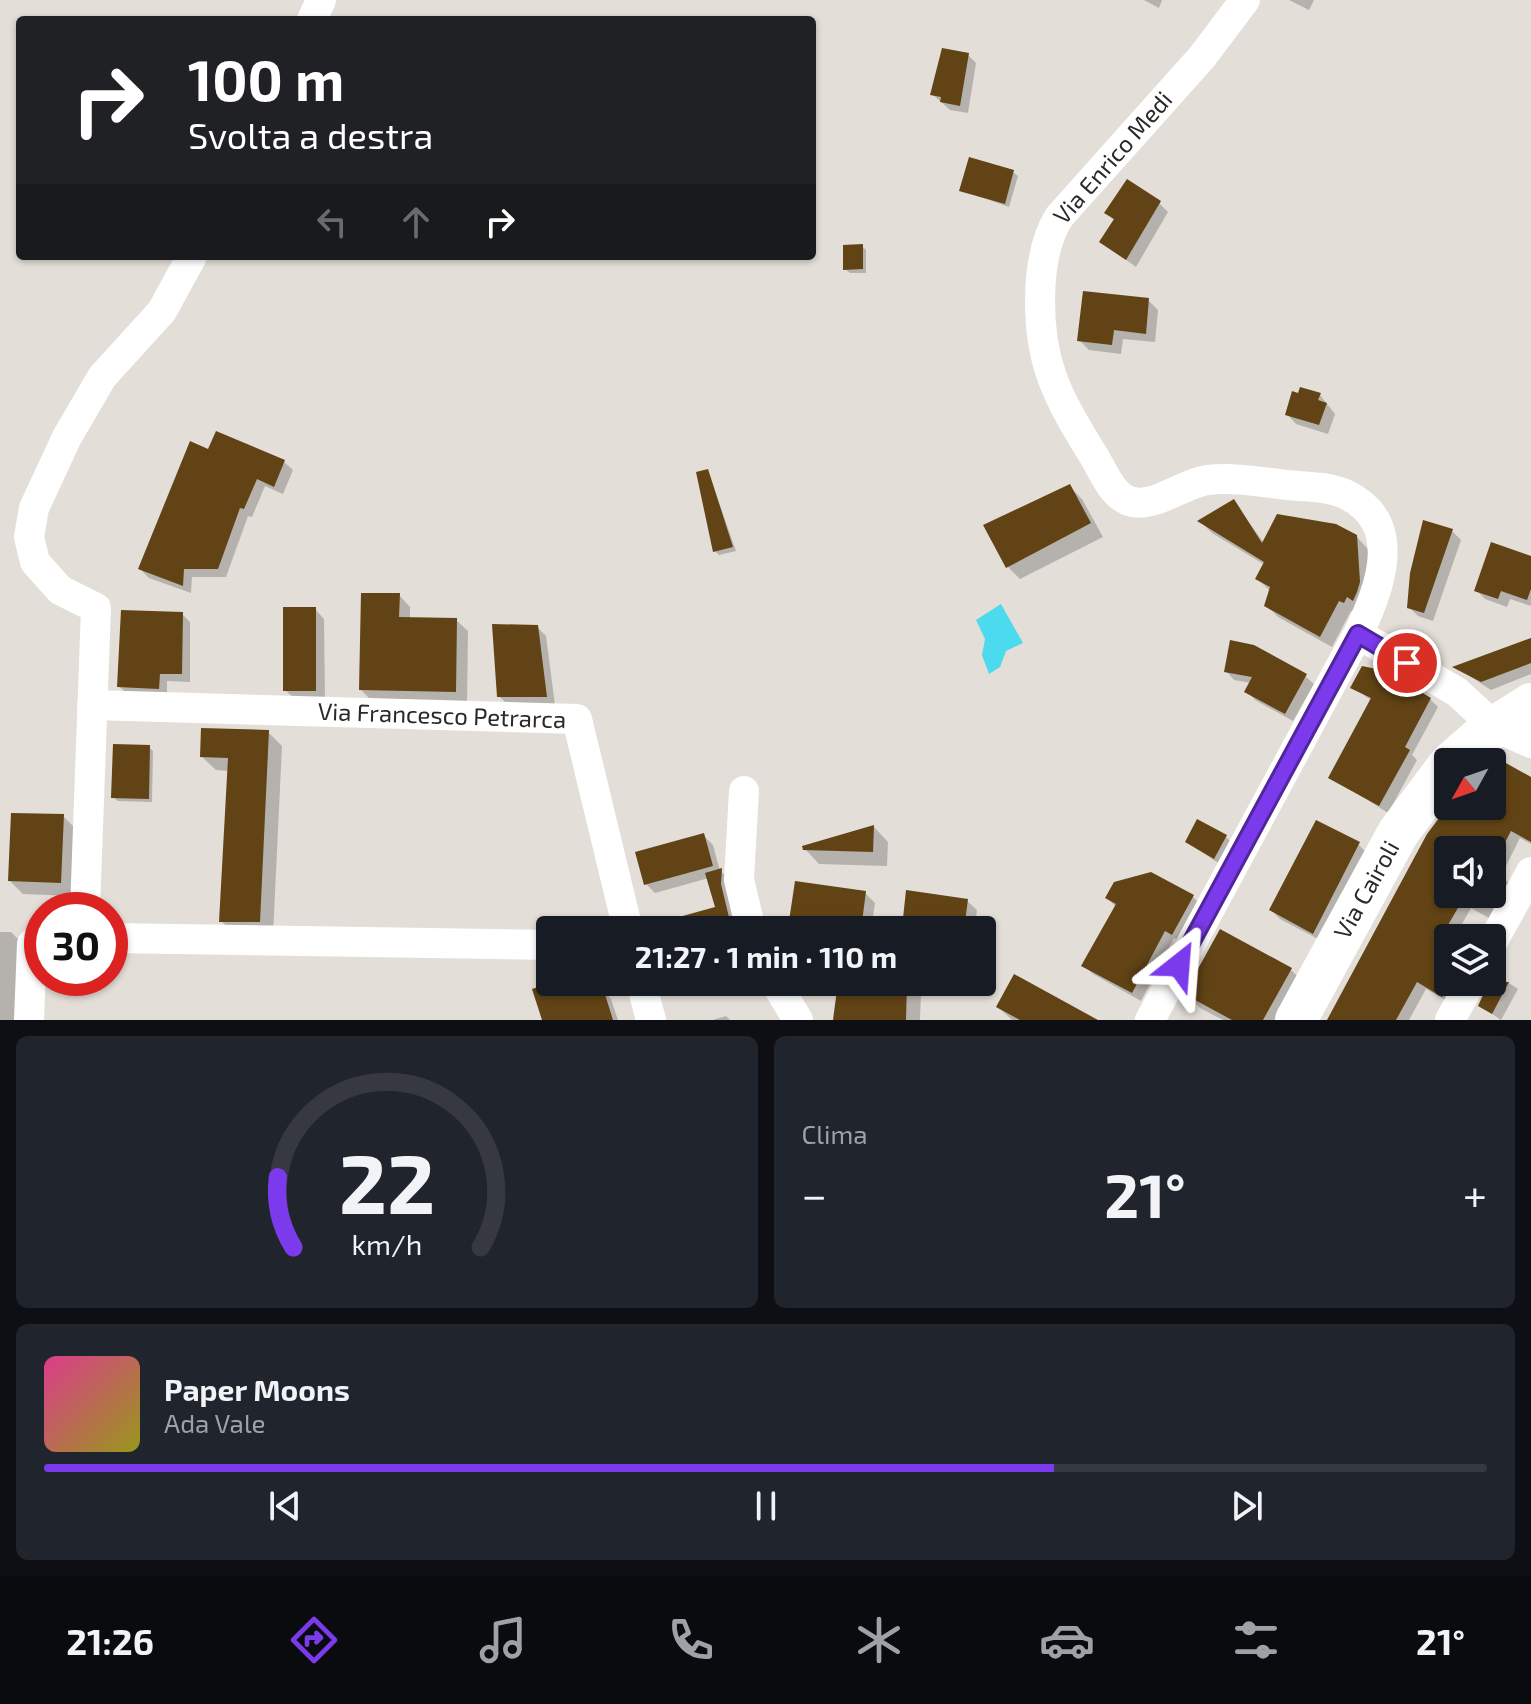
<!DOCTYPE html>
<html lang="it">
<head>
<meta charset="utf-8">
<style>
  :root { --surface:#171b24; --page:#20242c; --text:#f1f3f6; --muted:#9ea1a6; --line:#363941; --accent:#7c3aed }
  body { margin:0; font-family:"Exo 2",sans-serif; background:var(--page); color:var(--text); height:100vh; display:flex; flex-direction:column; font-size:30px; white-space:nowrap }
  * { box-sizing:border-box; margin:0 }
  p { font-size:26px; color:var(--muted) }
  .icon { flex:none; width:44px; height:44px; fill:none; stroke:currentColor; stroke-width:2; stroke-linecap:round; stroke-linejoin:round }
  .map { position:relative; height:1020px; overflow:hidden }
  .panel { display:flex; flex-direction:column; gap:16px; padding:16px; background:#0d0f14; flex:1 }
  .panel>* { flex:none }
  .top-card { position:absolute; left:16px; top:16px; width:800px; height:244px; border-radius:8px; box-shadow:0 2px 6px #0004; background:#202124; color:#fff; overflow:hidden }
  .needle { width:52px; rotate:230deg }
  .buttons { position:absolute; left:1434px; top:748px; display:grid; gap:16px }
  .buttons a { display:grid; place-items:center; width:72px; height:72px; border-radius:8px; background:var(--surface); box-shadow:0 2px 6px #0004; font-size:40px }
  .speed { position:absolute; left:24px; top:892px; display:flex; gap:16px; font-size:40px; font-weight:700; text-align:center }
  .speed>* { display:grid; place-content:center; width:104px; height:104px; border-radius:50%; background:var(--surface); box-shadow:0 2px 6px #0004; line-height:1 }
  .speed .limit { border:12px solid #d22; background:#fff; color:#111 }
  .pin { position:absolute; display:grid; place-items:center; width:68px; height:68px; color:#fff; margin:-34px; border:4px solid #fff; border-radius:50%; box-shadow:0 2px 8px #0007 }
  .me { position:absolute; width:88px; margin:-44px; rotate:28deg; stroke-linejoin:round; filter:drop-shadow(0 0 6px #0008) }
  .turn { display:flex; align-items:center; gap:28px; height:168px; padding:0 40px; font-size:36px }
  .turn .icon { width:104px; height:104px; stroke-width:2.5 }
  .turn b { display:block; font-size:56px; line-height:68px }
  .lanes { display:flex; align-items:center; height:76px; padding:0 40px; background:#0003; justify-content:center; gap:40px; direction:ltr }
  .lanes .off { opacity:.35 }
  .big { font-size:60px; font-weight:700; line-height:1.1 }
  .panel .card { flex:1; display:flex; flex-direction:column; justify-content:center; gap:12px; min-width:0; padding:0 28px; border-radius:12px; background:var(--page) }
  .panel .dial { align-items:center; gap:0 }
  .dial svg { height:208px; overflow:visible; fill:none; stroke:var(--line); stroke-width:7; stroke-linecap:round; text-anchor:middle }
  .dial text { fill:var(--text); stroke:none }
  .song { display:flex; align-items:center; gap:24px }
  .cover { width:96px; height:96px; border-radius:12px; background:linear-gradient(135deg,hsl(330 70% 55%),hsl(60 70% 35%)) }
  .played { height:8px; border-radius:4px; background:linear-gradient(90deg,var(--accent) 70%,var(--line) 70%) }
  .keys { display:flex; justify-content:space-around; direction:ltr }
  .heat { display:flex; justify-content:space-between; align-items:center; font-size:44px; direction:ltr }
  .panel .tiles { flex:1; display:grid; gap:16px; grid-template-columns:1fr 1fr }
  .card:last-child { grid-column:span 2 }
  .trip { position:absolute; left:536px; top:916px; width:460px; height:80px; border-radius:8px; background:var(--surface); box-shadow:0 2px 6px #0004; font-weight:700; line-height:80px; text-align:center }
  .tab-bar { display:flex; height:128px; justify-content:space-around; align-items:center; background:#090b0e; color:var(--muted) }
  .tab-bar .icon { width:56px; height:56px }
  .tab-bar .active { color:var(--accent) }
  .tab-bar b { font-size:36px; color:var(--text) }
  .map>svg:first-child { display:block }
  .water { fill:#4bdaee }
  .shadow { fill:#0003; fill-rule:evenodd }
  .building { fill:#614315 }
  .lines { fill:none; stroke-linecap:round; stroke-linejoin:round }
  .street { stroke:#fff; stroke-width:30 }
  .secondary { stroke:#fff; stroke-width:42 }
  .route-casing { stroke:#51269a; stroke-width:20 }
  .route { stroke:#7c3aed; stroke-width:14 }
  .labels { text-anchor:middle; stroke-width:8; stroke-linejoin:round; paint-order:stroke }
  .street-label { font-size:24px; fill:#2b2926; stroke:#fff }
</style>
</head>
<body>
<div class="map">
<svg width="1531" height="1020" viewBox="0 0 1531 1020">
  <rect width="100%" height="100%" fill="#e3ded7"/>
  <path class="water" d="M 1001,604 L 1023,643 L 1006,651 L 1000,667 L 989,674 L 982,655 L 985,639 L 976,620 Z"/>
  <path class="shadow" d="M 1144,0 L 1162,0 L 1159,8 Z
    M 1289,0 L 1314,0 L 1309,10 Z
    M 968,55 L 976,63 L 968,113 L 950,110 L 932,94 Z
    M 1013,172 L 1018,176 L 1009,207 L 961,190 Z
    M 1159,203 L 1168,212 L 1136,267 L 1101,242 L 1115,221 L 1107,213 Z
    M 862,246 L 866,250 L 866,273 L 850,273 L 845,269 Z
    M 1148,300 L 1158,310 L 1155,342 L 1123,339 L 1121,354 L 1089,350 L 1079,340 Z
    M 1320,395 L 1335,414 L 1328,434 L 1296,424 L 1287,414 Z
    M 209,452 L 284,462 L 293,470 L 283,494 L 265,486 L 252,517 L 248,516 L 226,577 L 192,577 L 191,593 L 149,578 L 140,569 Z
    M 708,471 L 736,551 L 719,555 L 715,551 Z
    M 1069,486 L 1082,499 L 1103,537 L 1020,579 L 1007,566 Z
    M 1234,502 L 1264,543 L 1356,536 L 1368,549 L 1370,594 L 1356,613 L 1351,611 L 1332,647 L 1278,617 L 1266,605 L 1269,590 L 1258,579 L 1265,565 L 1212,533 L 1201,522 Z
    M 1425,523 L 1452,531 L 1461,540 L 1433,621 L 1418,616 L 1409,607 Z
    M 1531,558 L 1531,606 L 1510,599 L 1507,607 L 1485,599 L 1476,590 Z
    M 399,595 L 410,607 L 410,619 L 456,620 L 468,631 L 467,703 L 372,701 L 361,690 Z
    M 315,609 L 324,619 L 325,700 L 295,699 L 285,690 Z
    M 182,614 L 190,622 L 190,682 L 167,681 L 167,696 L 127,694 L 119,686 Z
    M 537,627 L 546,636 L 555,705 L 508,705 L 499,696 Z
    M 1531,640 L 1531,674 L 1491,690 L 1456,667 Z
    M 1226,671 L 1305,676 L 1314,684 L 1293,721 L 1255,700 L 1247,691 L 1251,683 L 1234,680 Z
    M 1353,687 L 1430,699 L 1438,707 L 1412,755 L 1417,760 L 1388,813 L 1331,777 L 1372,701 Z
    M 268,732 L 282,746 L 273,935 L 235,934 L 221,921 L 229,771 L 216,770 L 202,757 Z
    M 149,747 L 153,751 L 152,802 L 118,801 L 113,797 Z
    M 1495,759 L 1531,779 L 1531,844 L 1520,838 L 1501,876 L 1515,888 L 1496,922 L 1471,908 L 1454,938 L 1448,938 L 1448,982 L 1465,982 L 1452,1004 L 1426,989 L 1409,1020 L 1332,1020 L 1451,806 L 1492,806 L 1492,762 ZM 1448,850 L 1492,850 L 1492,894 L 1448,894 Z
    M 63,816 L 76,829 L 73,896 L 23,894 L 10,881 Z
    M 874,827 L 888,842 L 887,866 L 819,864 L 805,849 Z
    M 704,836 L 713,845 L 720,871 L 730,879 L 738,930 L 659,930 L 717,908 L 709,878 L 655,893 L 646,884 Z
    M 1226,837 L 1235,846 L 1224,867 L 1187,842 Z
    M 1358,844 L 1367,853 L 1322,941 L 1280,919 L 1271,910 Z
    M 865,893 L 875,903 L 871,930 L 801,930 L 792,921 Z
    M 1193,897 L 1202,906 L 1181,942 L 1174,938 L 1141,1001 L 1093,974 L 1084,966 L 1116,907 L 1107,898 Z
    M 967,901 L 977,910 L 974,930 L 907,930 L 904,927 Z
    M 0,932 L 11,932 L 19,940 L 18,1020 L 0,1020 Z
    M 1291,970 L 1305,983 L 1284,1020 L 1223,1020 L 1200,1008 L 1187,994 Z
    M 1492,972 L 1518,989 L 1501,1020 L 1481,1006 L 1492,982 Z
    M 561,982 L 572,990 L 586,985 L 594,993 L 602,990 L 611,999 L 618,1020 L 544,1020 Z
    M 840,982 L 911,982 L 921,993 L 920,1020 L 835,1020 Z
    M 998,1007 L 1094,1020 L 1012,1020 Z
    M 726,1016 L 730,1020 L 712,1020 Z"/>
  <path class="building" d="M 942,48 L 969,53 L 960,106 L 940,102 L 941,97 L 930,95 Z
    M 969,157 L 1014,170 L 1005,204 L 959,191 Z
    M 1127,179 L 1161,201 L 1126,260 L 1099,242 L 1114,219 L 1104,213 Z
    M 863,244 L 863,269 L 843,270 L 843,245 Z
    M 1083,291 L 1149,298 L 1146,334 L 1114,330 L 1112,345 L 1077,341 Z
    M 1300,387 L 1321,393 L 1318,400 L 1327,403 L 1319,425 L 1285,415 L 1292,391 L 1298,393 Z
    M 216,431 L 285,460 L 274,487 L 257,479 L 244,509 L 240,508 L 218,569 L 184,569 L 183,586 L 138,569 L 190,441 L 208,449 Z
    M 708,469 L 733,547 L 713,552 L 696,472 Z
    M 1070,484 L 1091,523 L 1006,568 L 983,525 Z
    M 1234,499 L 1262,543 L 1277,514 L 1336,524 L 1357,535 L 1360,582 L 1357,592 L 1353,601 L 1347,597 L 1344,603 L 1339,601 L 1320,637 L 1264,606 L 1270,587 L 1255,579 L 1264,562 L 1197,521 Z
    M 1423,520 L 1453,529 L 1424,613 L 1407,608 L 1410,573 Z
    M 1491,542 L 1531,556 L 1531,589 L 1527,600 L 1501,591 L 1498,599 L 1474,591 Z
    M 361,593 L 400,593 L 399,617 L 457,618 L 456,692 L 359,690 Z
    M 283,607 L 316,607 L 316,691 L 283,691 Z
    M 121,610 L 183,612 L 182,674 L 160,674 L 159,689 L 117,687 Z
    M 492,624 L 538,625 L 547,697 L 497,697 Z
    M 1531,638 L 1531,663 L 1481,682 L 1452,667 Z
    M 1230,640 L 1254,645 L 1307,674 L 1285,714 L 1244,692 L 1252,677 L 1224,672 Z
    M 1362,666 L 1386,671 L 1431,698 L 1405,747 L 1410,750 L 1379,806 L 1328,778 L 1371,698 L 1350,688 Z
    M 201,728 L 269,730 L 260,922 L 219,922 L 228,758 L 200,757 Z
    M 113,744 L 150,745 L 149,799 L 111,798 Z
    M 1495,757 L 1531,777 L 1531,842 L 1511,831 L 1501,850 L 1448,850 L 1448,894 L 1466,894 L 1448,925 L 1450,982 L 1442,997 L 1417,982 L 1396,1020 L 1327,1020 L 1427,834 L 1448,806 L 1492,806 Z
    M 11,813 L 64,814 L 61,883 L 8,881 Z
    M 1197,819 L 1227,835 L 1214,859 L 1185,842 Z
    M 1316,820 L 1360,842 L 1313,934 L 1269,910 Z
    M 874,825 L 873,852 L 803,850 L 802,846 Z
    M 704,833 L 713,866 L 644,885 L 635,852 Z
    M 722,868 L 721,884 L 732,930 L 655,930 L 654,924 L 715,907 L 705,873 Z
    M 1151,872 L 1194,895 L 1172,935 L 1165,931 L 1132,993 L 1081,966 L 1116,904 L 1105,898 L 1114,882 Z
    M 795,881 L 866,891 L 861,930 L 789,921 Z
    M 906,890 L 968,899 L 964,930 L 902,928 Z
    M 1220,929 L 1292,968 L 1263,1020 L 1232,1020 L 1184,994 Z
    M 1014,974 L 1098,1020 L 1020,1020 L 996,1007 Z
    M 554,982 L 565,982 L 567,989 L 587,983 L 589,992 L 603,988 L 613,1020 L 542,1020 L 532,989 Z
    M 838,982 L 907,982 L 906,1020 L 833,1020 Z
    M 1489,982 L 1509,982 L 1492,1014 L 1478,1006 Z"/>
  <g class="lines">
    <path class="street" d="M 312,20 L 321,0
      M 1358,634 L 1457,692 L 1495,727 L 1531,743
      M 92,705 L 577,719 L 628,930
      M 744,791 L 739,880 L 751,930
      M 85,910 L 96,608 L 60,590 L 35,562 L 29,537 L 34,508 L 67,437 L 102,377 L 162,311 L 192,256
      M 110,938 L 550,945
      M 1492,943 L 1531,872
      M 641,982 L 651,1020
      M 775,982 L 798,1020
      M 29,1020 L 32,944 L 42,943
      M 1150,1020 L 1358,634 C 1380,590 1405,524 1347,495 C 1329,486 1306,487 1287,485 C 1261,482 1234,477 1208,480 C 1184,483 1156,507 1133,502 C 1113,498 1104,473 1095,458 C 1079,432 1062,405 1052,377 C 1036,333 1034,257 1059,217 L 1202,57 L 1245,0
      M 1450,1020 L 1471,982"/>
    <path class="secondary" d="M 1452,762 L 1484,734 L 1531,704
      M 1296,1020 L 1398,833 L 1448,766"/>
  </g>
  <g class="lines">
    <g class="route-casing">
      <path id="route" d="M 1179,965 L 1358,634 L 1407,663"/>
    </g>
    <use href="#route" class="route"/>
  </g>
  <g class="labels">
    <g class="street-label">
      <text transform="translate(1113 158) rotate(-49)" y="8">Via Enrico Medi</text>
      <text transform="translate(442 716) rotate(2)" y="8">Via Francesco Petrarca</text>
      <text transform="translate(1367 890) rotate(-61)" y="8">Via Cairoli</text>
    </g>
  </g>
</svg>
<div class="buttons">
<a><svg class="needle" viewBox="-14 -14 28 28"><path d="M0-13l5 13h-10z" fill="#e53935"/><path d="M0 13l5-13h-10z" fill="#9ea1a6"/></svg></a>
<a><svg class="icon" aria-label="sound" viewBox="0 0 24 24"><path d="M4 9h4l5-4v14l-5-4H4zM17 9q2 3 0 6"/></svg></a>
<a><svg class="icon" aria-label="layers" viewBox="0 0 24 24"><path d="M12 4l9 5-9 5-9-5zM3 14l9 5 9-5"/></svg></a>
</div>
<div class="speed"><div class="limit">30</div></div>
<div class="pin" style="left:1407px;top:663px;background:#d93025"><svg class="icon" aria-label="arrive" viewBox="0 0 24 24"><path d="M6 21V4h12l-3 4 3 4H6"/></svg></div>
<svg class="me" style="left:1179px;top:965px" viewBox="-20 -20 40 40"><path d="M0-17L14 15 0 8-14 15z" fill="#7c3aed" stroke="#fff" stroke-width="4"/></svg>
<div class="trip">21:27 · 1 min · 110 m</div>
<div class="top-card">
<div class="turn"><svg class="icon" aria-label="right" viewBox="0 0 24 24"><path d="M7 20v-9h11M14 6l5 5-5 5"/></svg><div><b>100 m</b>Svolta a destra</div></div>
<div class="lanes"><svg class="icon off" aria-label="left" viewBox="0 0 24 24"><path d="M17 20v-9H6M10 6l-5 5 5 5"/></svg><svg class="icon off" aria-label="ahead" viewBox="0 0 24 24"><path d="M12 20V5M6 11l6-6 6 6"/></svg><svg class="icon" aria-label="right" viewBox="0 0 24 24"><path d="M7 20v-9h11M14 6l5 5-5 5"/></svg></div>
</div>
</div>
<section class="panel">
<div class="tiles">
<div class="card dial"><svg viewBox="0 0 100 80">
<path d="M14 69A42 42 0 1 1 86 69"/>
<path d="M14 69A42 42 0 0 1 8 42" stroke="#7c3aed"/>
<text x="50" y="56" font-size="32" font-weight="700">22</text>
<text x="50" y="72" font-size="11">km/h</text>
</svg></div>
<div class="card"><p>Clima</p>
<div class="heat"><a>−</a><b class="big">21°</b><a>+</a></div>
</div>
<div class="card">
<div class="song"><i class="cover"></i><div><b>Paper Moons</b><p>Ada Vale</p></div></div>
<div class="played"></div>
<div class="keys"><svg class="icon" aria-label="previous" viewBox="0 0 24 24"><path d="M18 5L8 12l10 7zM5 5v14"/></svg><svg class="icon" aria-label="pause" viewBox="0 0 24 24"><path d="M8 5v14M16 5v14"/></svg><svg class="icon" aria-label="next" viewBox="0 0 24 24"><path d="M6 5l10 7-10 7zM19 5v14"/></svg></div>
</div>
</div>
</section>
<nav class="tab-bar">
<b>21:26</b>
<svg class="icon active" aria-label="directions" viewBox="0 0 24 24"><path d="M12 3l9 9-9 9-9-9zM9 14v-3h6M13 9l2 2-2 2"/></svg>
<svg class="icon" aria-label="music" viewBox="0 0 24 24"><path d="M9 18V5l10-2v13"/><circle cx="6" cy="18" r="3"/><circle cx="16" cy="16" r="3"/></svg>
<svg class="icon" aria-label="phone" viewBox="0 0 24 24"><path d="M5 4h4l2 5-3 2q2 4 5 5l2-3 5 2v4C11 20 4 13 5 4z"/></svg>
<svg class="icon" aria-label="climate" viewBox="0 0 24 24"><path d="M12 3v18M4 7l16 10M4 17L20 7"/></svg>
<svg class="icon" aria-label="car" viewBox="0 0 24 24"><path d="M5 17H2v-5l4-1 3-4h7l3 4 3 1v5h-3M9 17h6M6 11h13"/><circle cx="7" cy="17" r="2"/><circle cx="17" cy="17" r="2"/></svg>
<svg class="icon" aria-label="filters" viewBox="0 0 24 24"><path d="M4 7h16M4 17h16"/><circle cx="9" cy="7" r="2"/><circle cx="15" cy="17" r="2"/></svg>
<b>21°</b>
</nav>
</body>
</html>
